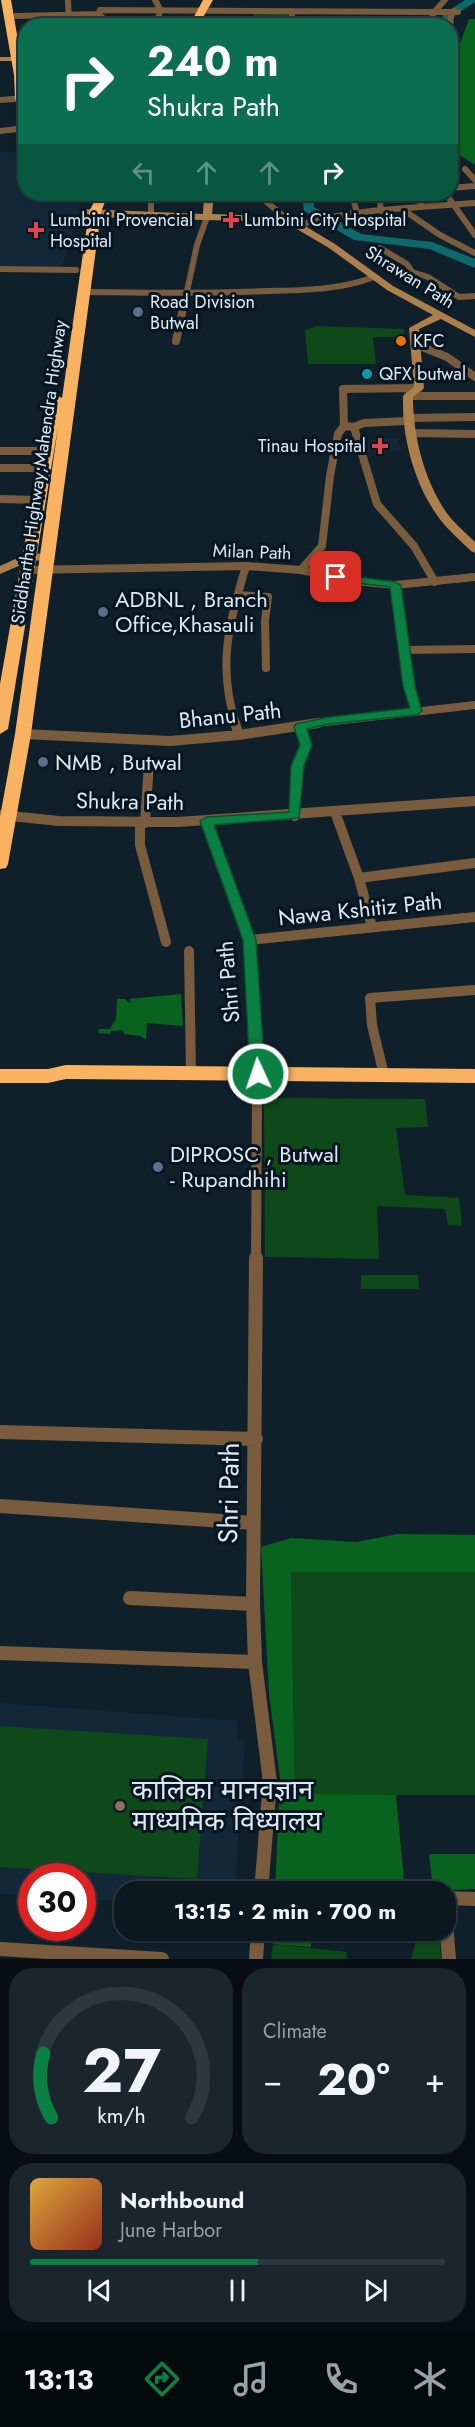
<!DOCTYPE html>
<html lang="en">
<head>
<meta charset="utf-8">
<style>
  :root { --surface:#0c1820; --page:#1a252d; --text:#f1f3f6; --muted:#9aa0a5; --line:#2c373e; --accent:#0b8043 }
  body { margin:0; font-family:Jost,"Noto Sans Devanagari",sans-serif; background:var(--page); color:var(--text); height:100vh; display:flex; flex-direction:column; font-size:22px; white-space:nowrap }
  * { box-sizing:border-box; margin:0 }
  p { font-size:20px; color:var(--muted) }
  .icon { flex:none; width:33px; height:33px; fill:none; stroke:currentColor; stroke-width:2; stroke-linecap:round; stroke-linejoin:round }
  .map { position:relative; height:1959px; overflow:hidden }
  .sheet { display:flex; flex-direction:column; gap:9px; padding:9px; background:#070d12; flex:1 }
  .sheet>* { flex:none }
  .hud { position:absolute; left:18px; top:18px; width:440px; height:183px; border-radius:24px; box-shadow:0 2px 4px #0004,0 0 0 2px var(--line); background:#0b6e4f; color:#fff; overflow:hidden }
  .speed { position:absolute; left:18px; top:1863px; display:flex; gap:12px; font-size:30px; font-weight:700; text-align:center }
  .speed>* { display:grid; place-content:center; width:78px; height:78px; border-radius:50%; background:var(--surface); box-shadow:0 2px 4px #0004,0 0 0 2px var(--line); line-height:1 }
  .speed .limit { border:9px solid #d22; background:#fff; color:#111 }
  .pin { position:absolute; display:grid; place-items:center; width:51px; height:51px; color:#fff; margin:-26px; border-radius:12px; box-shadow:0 3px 9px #0006 }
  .me { position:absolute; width:66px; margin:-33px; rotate:357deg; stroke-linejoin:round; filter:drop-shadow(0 0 4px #0008) }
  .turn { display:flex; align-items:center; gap:21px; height:126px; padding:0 30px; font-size:27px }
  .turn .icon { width:78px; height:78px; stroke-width:2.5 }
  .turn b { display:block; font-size:42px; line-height:51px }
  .lanes { display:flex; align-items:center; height:57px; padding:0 30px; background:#0003; justify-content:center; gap:30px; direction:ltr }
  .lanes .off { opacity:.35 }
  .big { font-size:45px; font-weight:700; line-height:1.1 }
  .sheet .card { flex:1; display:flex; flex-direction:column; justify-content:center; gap:9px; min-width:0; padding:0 21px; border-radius:24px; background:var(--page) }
  .sheet .dial { align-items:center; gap:0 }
  .dial svg { height:156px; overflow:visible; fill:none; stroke:var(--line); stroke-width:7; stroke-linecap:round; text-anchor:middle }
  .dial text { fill:var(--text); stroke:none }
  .song { display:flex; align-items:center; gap:18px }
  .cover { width:72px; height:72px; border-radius:9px; background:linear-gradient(135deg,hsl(40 70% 55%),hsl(10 70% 35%)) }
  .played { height:6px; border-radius:3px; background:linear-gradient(90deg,var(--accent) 55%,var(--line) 55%) }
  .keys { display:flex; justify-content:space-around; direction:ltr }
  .heat { display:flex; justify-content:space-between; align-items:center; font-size:33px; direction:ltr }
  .sheet .tiles { flex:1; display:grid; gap:9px; grid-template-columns:1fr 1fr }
  .card:last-child { grid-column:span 2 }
  .trip { position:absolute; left:114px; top:1881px; width:342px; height:60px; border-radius:24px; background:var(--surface); box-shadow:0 2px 4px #0004,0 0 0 2px var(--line); font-weight:700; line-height:60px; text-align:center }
  .menu { display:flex; height:96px; justify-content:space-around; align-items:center; background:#050a0d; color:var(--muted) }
  .menu .icon { width:42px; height:42px }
  .menu .on { color:var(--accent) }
  .menu b { font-size:27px; color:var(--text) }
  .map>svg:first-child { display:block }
  .built { fill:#122838 }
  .green { fill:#0e4919 }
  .forest { fill:#08631f }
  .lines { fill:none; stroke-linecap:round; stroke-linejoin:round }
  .river { fill:#0d696a; fill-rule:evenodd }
  .street-far3 { stroke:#785c3d; stroke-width:6 }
  .street-far2 { stroke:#785c3d; stroke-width:8 }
  .street-far1 { stroke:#785c3d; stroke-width:10 }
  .street { stroke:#785c3d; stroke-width:14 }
  .secondary { fill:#ac7f4c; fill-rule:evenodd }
  .highway { fill:#f9b260; fill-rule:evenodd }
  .route { fill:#0b8043; stroke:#07532c; stroke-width:1.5 }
  .health-dot { fill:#e0444e; stroke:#071621; stroke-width:2 }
  .service-dot { fill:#5c6f8a; stroke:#071621; stroke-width:2 }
  .food-dot { fill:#e8710a; stroke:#071621; stroke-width:2 }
  .culture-dot { fill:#0f9aa8; stroke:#071621; stroke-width:2 }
  .education-dot { fill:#8d6e63; stroke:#071621; stroke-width:2 }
  .labels { text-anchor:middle; stroke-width:6; stroke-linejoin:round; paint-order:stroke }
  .far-poi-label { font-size:18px; fill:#dfe9f1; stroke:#071621; text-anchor:start }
  .far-street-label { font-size:18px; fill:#dfe9f1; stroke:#071621 }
  .poi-label { font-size:22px; fill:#dfe9f1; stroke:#071621; text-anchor:start }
  .street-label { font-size:22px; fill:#dfe9f1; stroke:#071621 }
  .near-street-label { font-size:27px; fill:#dfe9f1; stroke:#071621 }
  .near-poi-label { font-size:27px; fill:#dfe9f1; stroke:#071621; text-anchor:start }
</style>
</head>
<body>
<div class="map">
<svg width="475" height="1959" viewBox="0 0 475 1959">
  <rect width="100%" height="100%" fill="#10202b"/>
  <path class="built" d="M 0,152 L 25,153 L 26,194 L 84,194 L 62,267 L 0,267 Z
    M 397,438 L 402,450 L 364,454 L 359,441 Z
    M 0,1703 L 238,1721 L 237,1740 L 245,1740 L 235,1891 L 124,1892 L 124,1901 L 83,1899 L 82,1876 L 32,1876 L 31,1896 L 0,1894 Z"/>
  <path class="green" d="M 256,11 L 289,12 L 289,21 L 305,22 L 304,26 L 240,26 L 245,25 L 245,22 L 236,22 L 237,17 L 252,17 Z
    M 317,326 L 404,329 L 404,337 L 373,337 L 376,364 L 308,364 L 305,330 Z
    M 264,1098 L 425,1099 L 428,1127 L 396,1128 L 405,1195 L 459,1198 L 462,1226 L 448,1225 L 445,1209 L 377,1206 L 379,1259 L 265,1257 Z
    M 361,1275 L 418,1275 L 419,1289 L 361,1289 Z
    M 291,1572 L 475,1572 L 475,1795 L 295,1795 Z
    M 0,1726 L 208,1739 L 197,1879 L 0,1867 Z
    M 419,1930 L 439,1931 L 441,1959 L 411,1959 Z
    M 273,1944 L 346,1952 L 347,1959 L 271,1959 Z"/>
  <path class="forest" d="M 469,19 L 475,19 L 475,165 L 450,149 L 450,80 L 456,78 L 455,57 Z
    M 181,994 L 183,1026 L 147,1023 L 146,1040 L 141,1036 L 124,1034 L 123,1030 L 111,1031 L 110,1034 L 98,1033 L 99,1029 L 110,1029 L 116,1019 L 117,999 L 125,999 L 129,1003 L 131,1002 L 129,999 Z
    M 398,1534 L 475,1535 L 475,1572 L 291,1572 L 295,1794 L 396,1795 L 405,1891 L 275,1891 L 280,1778 L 269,1694 L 261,1547 L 291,1538 L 356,1542 Z
    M 429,1854 L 475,1854 L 475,1889 L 433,1891 Z
    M 273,1931 L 311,1931 L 311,1947 L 273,1944 Z"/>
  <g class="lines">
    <path class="river" d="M 465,0 L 475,0 L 475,2 L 452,17 L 450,28 L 450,26 L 441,26 L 443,14 Z
      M 302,194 L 314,194 L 314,207 L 361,234 L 432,242 L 475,259 L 475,268 L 429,249 L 354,240 L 304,211 Z"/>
    <path class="street-far3" d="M 68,0 L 69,26
      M 155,0 L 160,9 L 157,26
      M 292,11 L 292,21 L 428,21 L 432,19 L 434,12 L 458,12
      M 99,14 L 104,19 L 102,26
      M 16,16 L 99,14 L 100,10 L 434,12 L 445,0
      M 450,32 L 451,16 L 454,11
      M 0,100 L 26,98
      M 0,131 L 26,128
      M 465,169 L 475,180
      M 450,188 L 475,186
      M 151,194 L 151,215
      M 257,194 L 287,219
      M 352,194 L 357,213
      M 379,194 L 381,211
      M 419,194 L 421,207
      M 446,194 L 475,235
      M 402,209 L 440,235 L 475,253
      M 299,225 C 355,208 417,208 475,203
      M 380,248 L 407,264 L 412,272 L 428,277 L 459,297 L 475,296
      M 0,269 L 76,270
      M 84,292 C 146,293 207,294 269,291 C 305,290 340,290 374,277
      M 182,314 L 197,245 L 207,217"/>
    <path class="street-far2" d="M 176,341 L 182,313
      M 415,344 L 447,357 L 475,377
      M 419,388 L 343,389 L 344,426 L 354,427 L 377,504 L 414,546 L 435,582
      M 408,396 L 475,396
      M 407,418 L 475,417
      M 354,427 L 364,423 L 408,421
      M 409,433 L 475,434
      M 0,451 L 47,451
      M 0,468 L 44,468
      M 0,499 L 38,500
      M 27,570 L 246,566 L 301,570 L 354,581 L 395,585 L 475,577
      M 301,570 L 322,546 L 330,476 L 338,434 L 344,426
      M 395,585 L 402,648 L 417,711
      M 238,595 L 268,597 L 265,621 L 266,668
      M 403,650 L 475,649
      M 236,724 C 217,667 229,622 246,566
      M 308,724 L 475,705"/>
    <path class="street-far1" d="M 235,723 L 239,735
      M 23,734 L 170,741 L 239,735 L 318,723
      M 335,812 L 359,878
      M 0,815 L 59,821 L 178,822 L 475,801
      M 295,816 L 297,766 L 306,745 L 300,727
      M 207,821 L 250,940 L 258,1074
      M 140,823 L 140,845 L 166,942
      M 145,823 L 149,763
      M 372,927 L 359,878 L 475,863
      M 250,940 L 475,917
      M 189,951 L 191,1073
      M 384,1075 L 372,1025 L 370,998 L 475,990
      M 256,1260 L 257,1094"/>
    <path class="street" d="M 256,1258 L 253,1604 L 255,1662 L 270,1782 L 261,1892
      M 0,1432 L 256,1439
      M 0,1506 L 253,1523
      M 130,1598 L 253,1604
      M 0,1653 L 255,1662
      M 446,1898 L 475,1899
      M 446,1923 L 449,1959
      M 0,1949 L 162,1959
      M 256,1959 L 258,1930"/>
    <path class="secondary" d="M 0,57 L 15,57 L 19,59 L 15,61 L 0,61 Z
      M 204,194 L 214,194 L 212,214 L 290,217 L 335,244 L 393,286 L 475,330 L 475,337 L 441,319 L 419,329 L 424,388 L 413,397 C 413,436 424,479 446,512 C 454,523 465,532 475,542 L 475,553 L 471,551 C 460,540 448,530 439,518 C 414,484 402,438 403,396 L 414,387 L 409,328 L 433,315 L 387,290 L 329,248 L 285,222 L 117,218 L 84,215 L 79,212 L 84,209 L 203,214 Z
      M 46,553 L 52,557 L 50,560 L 30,561 L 0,574 L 0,566 L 24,555 Z"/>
    <path class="highway" d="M 1,0 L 11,0 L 24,75 L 26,120 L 21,117 L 15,98 L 14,75 Z
      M 203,0 L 213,0 L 198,26 L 189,26 Z
      M 98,194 L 108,194 L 101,212 L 31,734 L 8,864 L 6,868 L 0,869 L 0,817 L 15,734 L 58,427 L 8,729 L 0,734 L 0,684 L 50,399 L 56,395 L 62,398 L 89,212 Z
      M 66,1065 L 475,1069 L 475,1083 L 66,1079 L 48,1083 L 0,1083 L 0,1069 L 48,1069 Z"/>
  </g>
  <path class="route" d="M 336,574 L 395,582 L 401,585 L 415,686 L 422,711 L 417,715 L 329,724 L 307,729 L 312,745 L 304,766 L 299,818 L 214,825 L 256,940 L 265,1074 L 258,1079 L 250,1074 L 243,940 L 200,821 L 207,817 L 289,812 L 291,766 L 300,745 L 294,727 L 296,724 L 329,717 L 410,708 L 403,686 L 390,587 L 332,580 L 332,575 Z"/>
  <g class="health-dot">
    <path d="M228 211h6v6h6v6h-6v6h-6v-6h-6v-6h6z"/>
    <path d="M33 221h6v6h6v6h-6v6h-6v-6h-6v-6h6z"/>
    <path d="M377 437h6v6h6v6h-6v6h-6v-6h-6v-6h6z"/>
  </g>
  <g class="service-dot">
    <circle cx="138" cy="312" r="6"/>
    <circle cx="103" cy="612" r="6"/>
    <circle cx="43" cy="762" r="6"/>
    <circle cx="158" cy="1167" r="6"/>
  </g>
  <circle class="food-dot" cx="401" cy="341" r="6"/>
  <circle class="culture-dot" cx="367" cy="374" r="6"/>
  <circle class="education-dot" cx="120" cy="1806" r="6"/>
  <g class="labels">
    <g class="far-poi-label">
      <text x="50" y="226">Lumbini Provencial<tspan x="50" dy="21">Hospital</tspan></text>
      <text x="244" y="226">Lumbini City Hospital</text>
      <text x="150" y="308">Road Division<tspan x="150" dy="21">Butwal</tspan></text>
      <text x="413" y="347">KFC</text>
      <text x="379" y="380">QFX butwal</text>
      <text x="366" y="452" text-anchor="end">Tinau Hospital</text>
    </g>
    <g class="far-street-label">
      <text transform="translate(410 277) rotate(32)" y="6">Shrawan Path</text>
      <text transform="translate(39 472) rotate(-82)" y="6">Siddhartha Highway;Mahendra Highway</text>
      <text transform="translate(252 552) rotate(2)" y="6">Milan Path</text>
    </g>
    <g class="poi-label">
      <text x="115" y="607">ADBNL , Branch<tspan x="115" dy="25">Office,Khasauli</tspan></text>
      <text x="55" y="770">NMB , Butwal</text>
      <text x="170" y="1162">DIPROSC , Butwal<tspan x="170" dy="25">- Rupandhihi</tspan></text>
    </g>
    <g class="street-label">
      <text transform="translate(230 715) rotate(-6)" y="8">Bhanu Path</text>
      <text transform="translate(130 801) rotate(1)" y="8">Shukra Path</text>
      <text transform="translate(360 909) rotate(-6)" y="8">Nawa Kshitiz Path</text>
      <text transform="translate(228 982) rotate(-95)" y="8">Shri Path</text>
    </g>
    <g class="near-street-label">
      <text transform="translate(229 1493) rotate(-89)" y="9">Shri Path</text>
    </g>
    <g class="near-poi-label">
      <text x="132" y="1799">कालिका मानवज्ञान<tspan x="132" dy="31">माध्यमिक विध्यालय</tspan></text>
    </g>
  </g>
</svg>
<div class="speed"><div class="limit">30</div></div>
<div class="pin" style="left:336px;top:577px;background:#d93025"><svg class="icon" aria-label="arrive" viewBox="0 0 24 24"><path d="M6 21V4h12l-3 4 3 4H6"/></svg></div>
<svg class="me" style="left:258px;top:1074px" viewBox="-20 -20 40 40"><circle r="17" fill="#0b8043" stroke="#fff" stroke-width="3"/><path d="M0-11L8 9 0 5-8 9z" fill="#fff"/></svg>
<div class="trip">13:15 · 2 min · 700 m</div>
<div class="hud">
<div class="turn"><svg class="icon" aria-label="right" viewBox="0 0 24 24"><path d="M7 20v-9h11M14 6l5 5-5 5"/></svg><div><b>240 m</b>Shukra Path</div></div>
<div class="lanes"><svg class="icon off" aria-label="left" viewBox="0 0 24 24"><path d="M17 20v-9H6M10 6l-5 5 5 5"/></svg><svg class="icon off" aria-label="ahead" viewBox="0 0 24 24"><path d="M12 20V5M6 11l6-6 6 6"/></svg><svg class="icon off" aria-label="ahead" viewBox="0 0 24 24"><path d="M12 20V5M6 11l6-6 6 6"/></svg><svg class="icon" aria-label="right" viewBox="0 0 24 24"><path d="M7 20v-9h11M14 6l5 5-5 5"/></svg></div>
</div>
</div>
<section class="sheet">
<div class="tiles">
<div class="card dial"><svg viewBox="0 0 100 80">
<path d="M14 69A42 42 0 1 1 86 69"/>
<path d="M14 69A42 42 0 0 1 10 36" stroke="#0b8043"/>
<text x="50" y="56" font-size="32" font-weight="700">27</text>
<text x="50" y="72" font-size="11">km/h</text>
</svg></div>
<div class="card"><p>Climate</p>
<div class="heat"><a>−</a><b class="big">20°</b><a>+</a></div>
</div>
<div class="card">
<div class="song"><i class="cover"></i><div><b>Northbound</b><p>June Harbor</p></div></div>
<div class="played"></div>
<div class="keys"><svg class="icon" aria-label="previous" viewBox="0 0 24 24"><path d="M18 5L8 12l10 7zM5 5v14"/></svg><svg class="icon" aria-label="pause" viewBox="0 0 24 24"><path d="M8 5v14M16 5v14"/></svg><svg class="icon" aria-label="next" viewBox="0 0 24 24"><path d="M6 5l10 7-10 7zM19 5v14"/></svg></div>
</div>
</div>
</section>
<nav class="menu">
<b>13:13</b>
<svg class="icon on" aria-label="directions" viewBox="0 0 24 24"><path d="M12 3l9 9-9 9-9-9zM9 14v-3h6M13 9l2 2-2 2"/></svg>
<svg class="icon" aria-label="music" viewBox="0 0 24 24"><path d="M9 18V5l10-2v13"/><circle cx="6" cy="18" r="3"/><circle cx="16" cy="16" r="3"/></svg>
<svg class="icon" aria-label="phone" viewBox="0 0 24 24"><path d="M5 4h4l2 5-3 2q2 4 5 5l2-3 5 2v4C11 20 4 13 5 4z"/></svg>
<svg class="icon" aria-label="climate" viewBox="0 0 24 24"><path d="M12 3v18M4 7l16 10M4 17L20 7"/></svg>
</nav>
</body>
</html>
